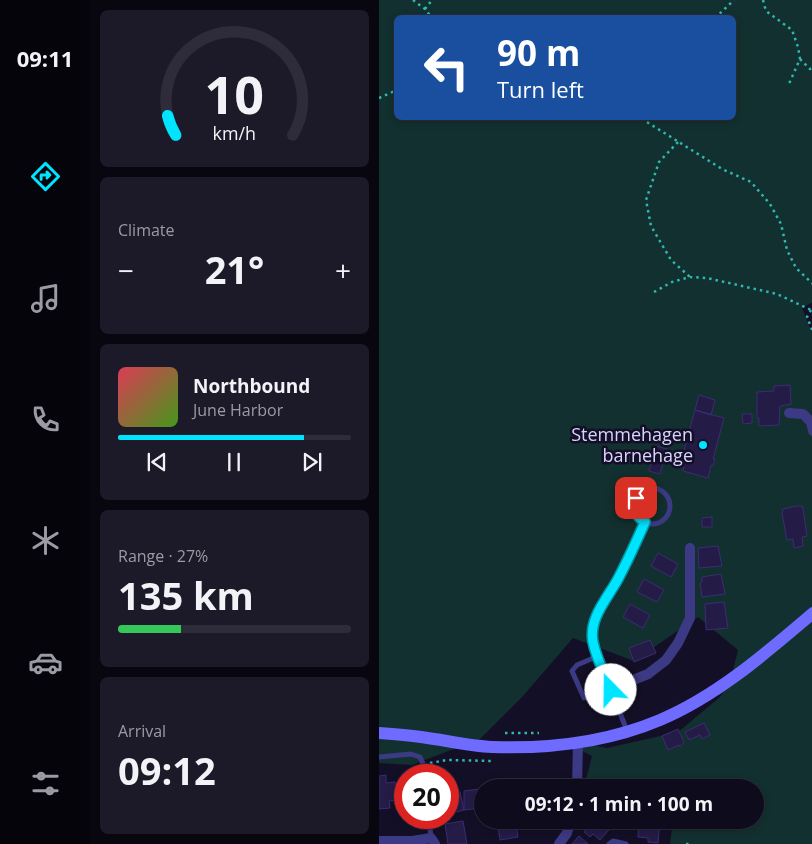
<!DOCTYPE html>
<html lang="en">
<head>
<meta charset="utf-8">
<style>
  :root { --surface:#0e0b1c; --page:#1c1929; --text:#f1f3f6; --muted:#9b9ba3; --line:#2e2b3b; --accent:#00e5ff }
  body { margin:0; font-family:"Open Sans",sans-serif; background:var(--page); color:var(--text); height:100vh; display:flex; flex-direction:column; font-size:19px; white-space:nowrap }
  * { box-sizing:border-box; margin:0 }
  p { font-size:16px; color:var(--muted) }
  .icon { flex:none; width:28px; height:28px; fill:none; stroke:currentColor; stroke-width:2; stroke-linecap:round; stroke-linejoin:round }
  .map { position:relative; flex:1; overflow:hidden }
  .details { display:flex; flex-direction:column; gap:10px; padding:10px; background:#08060f; width:289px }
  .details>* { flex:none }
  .hud { position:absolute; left:15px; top:15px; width:342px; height:105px; border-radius:8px; box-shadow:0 2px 8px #0003,0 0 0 1px var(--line); background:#1a4fa0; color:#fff; overflow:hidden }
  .speed { position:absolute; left:15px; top:764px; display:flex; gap:10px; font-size:25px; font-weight:700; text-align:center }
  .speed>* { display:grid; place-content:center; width:65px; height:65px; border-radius:50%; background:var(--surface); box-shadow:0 2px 8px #0003,0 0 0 1px var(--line); line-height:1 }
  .speed .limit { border:8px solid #d22; background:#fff; color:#111 }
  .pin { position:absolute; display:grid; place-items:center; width:42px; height:42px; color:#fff; margin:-21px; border-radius:10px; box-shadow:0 2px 8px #0006 }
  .me { position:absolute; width:55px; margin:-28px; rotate:338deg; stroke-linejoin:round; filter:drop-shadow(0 0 4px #0008) }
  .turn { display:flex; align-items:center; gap:18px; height:105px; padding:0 20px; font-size:22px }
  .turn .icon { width:65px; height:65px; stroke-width:2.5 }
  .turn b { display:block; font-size:35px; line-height:42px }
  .big { font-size:38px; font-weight:700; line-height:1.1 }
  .details .widget { flex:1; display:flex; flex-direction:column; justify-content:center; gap:8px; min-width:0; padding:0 18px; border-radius:8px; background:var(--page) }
  .details .dial { align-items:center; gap:0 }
  .dial svg { height:130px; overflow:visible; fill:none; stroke:var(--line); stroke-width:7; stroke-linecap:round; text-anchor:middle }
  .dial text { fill:var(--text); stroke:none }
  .song { display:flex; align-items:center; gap:15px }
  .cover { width:60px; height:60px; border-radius:8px; background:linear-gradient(135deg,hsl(350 70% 55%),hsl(100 70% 35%)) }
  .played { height:5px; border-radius:2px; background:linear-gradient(90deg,var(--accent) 80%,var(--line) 80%) }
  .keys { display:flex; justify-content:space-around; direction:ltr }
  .heat { display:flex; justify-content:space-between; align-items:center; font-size:28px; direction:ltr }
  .charge { height:8px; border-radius:4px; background:linear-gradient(90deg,#34c759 27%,var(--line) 0) }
  .trip { position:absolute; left:95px; top:779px; width:290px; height:50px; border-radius:25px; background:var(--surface); box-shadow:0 2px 8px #0003,0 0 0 1px var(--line); font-weight:700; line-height:50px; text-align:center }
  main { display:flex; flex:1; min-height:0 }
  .menu { display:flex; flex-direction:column; width:90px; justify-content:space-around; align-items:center; background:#06040b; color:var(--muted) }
  .menu .icon { width:35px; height:35px }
  .menu .selected { color:var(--accent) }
  .menu b { font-size:22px; color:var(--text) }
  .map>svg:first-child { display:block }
  .green { fill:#12302f; fill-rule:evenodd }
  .building { fill:#241b47; stroke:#3b2d73 }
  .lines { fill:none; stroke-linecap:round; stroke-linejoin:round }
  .path { stroke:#2fb8b0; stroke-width:2.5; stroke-dasharray:2.5 4; stroke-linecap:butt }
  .service { stroke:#3d3a85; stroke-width:5 }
  .minor { stroke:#3d3a85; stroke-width:10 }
  .secondary { stroke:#6f6bff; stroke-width:12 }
  .route-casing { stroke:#0095a6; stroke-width:12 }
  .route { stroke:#00e5ff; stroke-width:9 }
  .poi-dot { fill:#00e5ff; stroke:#130f26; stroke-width:2 }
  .labels { text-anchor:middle; stroke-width:5; stroke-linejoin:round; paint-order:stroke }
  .poi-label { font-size:18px; fill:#d9d4ff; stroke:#130f26; text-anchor:end }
</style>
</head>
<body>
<main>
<nav class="menu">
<b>09:11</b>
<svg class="icon selected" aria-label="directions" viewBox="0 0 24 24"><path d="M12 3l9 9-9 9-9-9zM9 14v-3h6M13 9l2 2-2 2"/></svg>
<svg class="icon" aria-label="music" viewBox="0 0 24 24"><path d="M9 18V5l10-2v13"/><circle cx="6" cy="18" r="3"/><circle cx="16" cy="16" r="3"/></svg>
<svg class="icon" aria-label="phone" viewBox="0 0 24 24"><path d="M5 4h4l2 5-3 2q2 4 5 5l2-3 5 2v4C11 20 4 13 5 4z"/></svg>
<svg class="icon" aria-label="climate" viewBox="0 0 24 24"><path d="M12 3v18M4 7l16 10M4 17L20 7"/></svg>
<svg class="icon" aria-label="car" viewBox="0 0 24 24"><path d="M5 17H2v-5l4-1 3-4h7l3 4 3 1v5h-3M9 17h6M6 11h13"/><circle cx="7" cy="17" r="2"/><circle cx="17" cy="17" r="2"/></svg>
<svg class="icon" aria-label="filters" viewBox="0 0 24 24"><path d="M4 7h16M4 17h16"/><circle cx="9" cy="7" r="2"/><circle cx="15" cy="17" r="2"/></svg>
</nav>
<section class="details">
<div class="widget dial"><svg viewBox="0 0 100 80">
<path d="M14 69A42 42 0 1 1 86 69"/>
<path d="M14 69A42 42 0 0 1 9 57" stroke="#00e5ff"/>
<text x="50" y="56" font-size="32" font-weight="700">10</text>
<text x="50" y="72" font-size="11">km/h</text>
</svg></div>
<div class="widget"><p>Climate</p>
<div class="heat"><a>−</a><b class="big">21°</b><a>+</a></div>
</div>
<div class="widget">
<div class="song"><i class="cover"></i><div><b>Northbound</b><p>June Harbor</p></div></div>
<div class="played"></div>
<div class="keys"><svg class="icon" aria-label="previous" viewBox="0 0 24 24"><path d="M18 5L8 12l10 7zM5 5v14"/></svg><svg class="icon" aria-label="pause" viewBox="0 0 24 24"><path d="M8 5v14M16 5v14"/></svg><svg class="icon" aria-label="next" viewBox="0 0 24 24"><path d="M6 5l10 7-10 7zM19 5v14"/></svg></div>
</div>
<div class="widget"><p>Range · 27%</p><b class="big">135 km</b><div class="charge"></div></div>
<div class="widget"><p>Arrival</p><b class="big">09:12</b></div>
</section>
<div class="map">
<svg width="434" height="844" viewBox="0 0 434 844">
  <rect width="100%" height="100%" fill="#130f26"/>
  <path class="green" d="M 0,0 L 433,0 L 434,302 L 423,308 L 434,335 L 433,844 L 291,844 L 294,820 L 376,820 L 376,788 L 299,788 L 299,784 L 247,785 L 244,788 L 205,787 L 213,756 L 178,738 L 228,748 L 299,732 L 341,697 L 352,678 L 359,650 L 319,617 L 255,661 L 194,638 L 144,696 L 101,739 L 33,765 L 0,763 ZM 18,18 L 355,18 L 355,118 L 18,118 Z"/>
  <path class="building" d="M 411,385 L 412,404 L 401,406 L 400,425 L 380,426 L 380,418 L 378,418 L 378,392 L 395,391 L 395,386 Z
    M 320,395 L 336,400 L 332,415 L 316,410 Z
    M 316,410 L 345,418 L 334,459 L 336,459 L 334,466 L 332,465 L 329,478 L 304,471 L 305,466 L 301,465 Z
    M 363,414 L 373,414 L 373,423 L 364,424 Z
    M 277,446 L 288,449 L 281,474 L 270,471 Z
    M 417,506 L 423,506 L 424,509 L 428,536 L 423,537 L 424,546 L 415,548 L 414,539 L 408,540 L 403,513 L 404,509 Z
    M 333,517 L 333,527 L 323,527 L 323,518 Z
    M 339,546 L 343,566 L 320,568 L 319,548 Z
    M 279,553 L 299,564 L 292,577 L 272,566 Z
    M 342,574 L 346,594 L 323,597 L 321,583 L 323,582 L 323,577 Z
    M 265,579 L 285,590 L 278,602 L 258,592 Z
    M 345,602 L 349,628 L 327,630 L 326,604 Z
    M 251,604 L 271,615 L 264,628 L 244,617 Z
    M 271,640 L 277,653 L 255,662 L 250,648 Z
    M 325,723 L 331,735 L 323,739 L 321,735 L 310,740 L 306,732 Z
    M 299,729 L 305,742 L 301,747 L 300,745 L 289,750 L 283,736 Z
    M 7,775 L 7,783 L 16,782 L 18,800 L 10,801 L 11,808 L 0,809 L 0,776 Z
    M 159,780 L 161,788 L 143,788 L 143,782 Z
    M 139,783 L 140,788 L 122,788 L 122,786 Z
    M 101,789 L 104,798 L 104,808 L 85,810 L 85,791 Z
    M 81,792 L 85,810 L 69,814 L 69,795 Z
    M 118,820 L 136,820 L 139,837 L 121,840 Z
    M 214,820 L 235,820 L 237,822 L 221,840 L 214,834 L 211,837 L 205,832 Z
    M 260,820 L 281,821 L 279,843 L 269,842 L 269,838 L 259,837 Z
    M 84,821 L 88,844 L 69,844 L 66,824 Z
    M 200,836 L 209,844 L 193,844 Z"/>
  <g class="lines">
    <path class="path" d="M 34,0 L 46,9 L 53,18
      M 384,0 L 387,11 L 413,30 L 419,47 L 421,59 L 409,86
      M 46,9 L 53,0
      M 336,18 L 355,0
      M 421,59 L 431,69 L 434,68
      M 0,98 L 18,90
      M 256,118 L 263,119 L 343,169 L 372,182 L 391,204 L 402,224 L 408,250 L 417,268 L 434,284
      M 299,142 L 280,162 L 267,200 L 272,226 L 292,260 L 311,277
      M 275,292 L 293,282 L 311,277 L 328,278 L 398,294 L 432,310
      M 432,310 L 428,317 L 434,332
      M 126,733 L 160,733
      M 51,763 L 68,760 L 115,761
      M 307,844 L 313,844"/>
    <path class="service" d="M255 506a18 18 0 1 1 36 0a18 18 0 1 1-36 0Z
      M 205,698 L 193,671 L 198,665 L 219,656
      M 248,731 L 219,656 L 214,642 L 214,631 L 215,621 L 220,611 L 241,577 L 266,522
      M 0,757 L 32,754 L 41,757 L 45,766 L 45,775
      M 50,818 L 52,838
      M 230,844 L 234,841 L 247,844"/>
    <path class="minor" d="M 410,413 L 424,414 L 432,422 L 434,431
      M 232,689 L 269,674 L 287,660 L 299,643 L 311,618 L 311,548
      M 198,788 L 199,742
      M 0,841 L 33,841 L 52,838 L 56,844
      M 180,844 L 188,833 L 192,820"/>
    <path class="secondary" d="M 0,733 C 14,734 28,735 42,737 C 66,740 89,746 113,747 C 170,749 229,742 281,720 C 338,696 387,653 434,613"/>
  </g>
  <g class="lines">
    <g class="route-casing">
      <path id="route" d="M 232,690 C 226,674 217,658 214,642 C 209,617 231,596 241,575 C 250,558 258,540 266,522 C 257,517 254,509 257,498"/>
    </g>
    <use href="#route" class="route"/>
  </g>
  <circle class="poi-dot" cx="324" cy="445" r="5"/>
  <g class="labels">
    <g class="poi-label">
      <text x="314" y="441">Stemmehagen<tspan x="314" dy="21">barnehage</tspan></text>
    </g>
  </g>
</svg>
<div class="speed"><div class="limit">20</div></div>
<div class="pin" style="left:257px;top:498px;background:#d93025"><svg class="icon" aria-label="arrive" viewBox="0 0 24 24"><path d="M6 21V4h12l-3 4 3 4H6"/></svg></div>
<svg class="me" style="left:232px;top:690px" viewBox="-20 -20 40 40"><circle r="19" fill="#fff"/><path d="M0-13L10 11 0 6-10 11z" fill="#00e5ff"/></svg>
<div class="trip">09:12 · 1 min · 100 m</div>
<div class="hud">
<div class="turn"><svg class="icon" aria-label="left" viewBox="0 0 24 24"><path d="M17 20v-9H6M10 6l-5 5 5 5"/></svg><div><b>90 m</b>Turn left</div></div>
</div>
</div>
</main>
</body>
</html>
